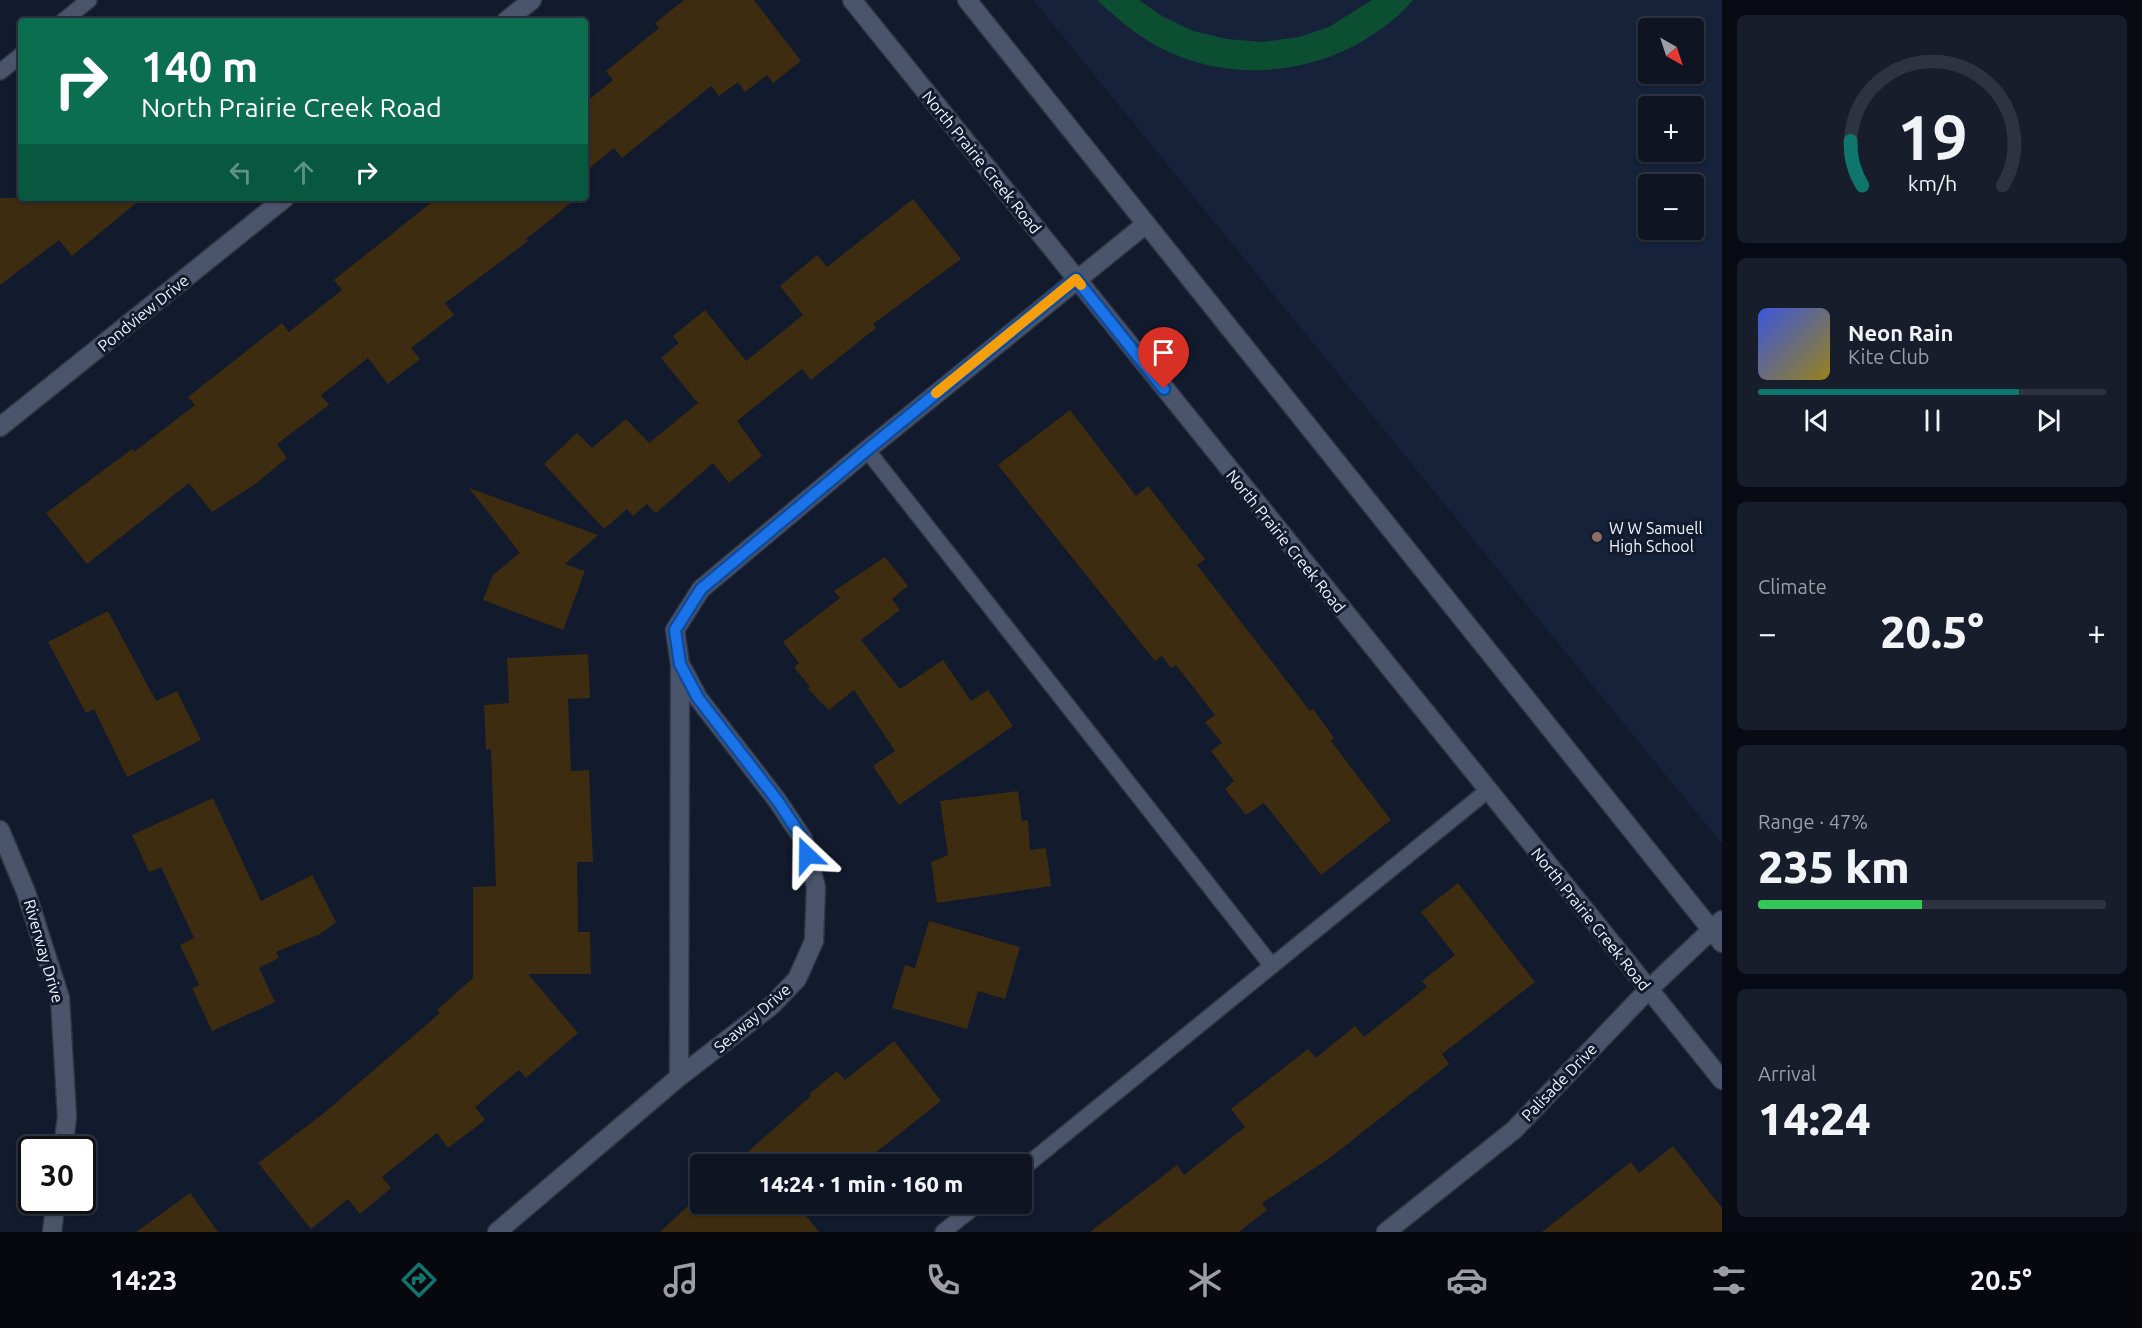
<!DOCTYPE html>
<html lang="en">
<head>
<meta charset="utf-8">
<style>
  :root { --surface:#0e1422; --page:#171d2a; --text:#f1f3f6; --muted:#9b9ea5; --line:#2e3340; --accent:#0f766e }
  body { margin:0; font-family:Ubuntu,sans-serif; background:var(--page); color:var(--text); height:100vh; display:flex; flex-direction:column; font-size:22px; white-space:nowrap }
  * { box-sizing:border-box; margin:0 }
  p { font-size:20px; color:var(--muted) }
  .icon { flex:none; width:33px; height:33px; fill:none; stroke:currentColor; stroke-width:2; stroke-linecap:round; stroke-linejoin:round }
  .map { position:relative; flex:1; overflow:hidden }
  .panel { display:flex; flex-direction:column; gap:15px; padding:15px; background:#080b13; width:420px }
  .panel>* { flex:none }
  .guide { position:absolute; left:18px; top:18px; width:570px; height:183px; border-radius:6px; box-shadow:0 2px 4px #0004,0 0 0 2px var(--line); background:#0b6e4f; color:#fff; overflow:hidden }
  .needle { width:39px; rotate:141deg }
  .buttons { position:absolute; left:1638px; top:18px; display:grid; gap:12px }
  .buttons a { display:grid; place-items:center; width:66px; height:66px; border-radius:6px; background:var(--surface); box-shadow:0 2px 4px #0004,0 0 0 2px var(--line); font-size:30px }
  .speed { position:absolute; left:18px; top:1136px; display:flex; gap:12px; font-size:30px; font-weight:700; text-align:center }
  .speed>* { display:grid; place-content:center; width:78px; height:78px; border-radius:50%; background:var(--surface); box-shadow:0 2px 4px #0004,0 0 0 2px var(--line); line-height:1 }
  .speed .limit { border:3px solid #111; border-radius:9px; background:#fff; color:#111 }
  .pin { position:absolute; display:grid; place-items:center; width:51px; height:51px; color:#fff; margin:-62px -26px; border-radius:50% 50% 50% 0; rotate:-45deg; box-shadow:0 0 6px #0007 }
  .pin .icon { rotate:45deg }
  .me { position:absolute; width:66px; margin:-33px; rotate:337deg; stroke-linejoin:round; filter:drop-shadow(0 0 4px #0008) }
  .turn { display:flex; align-items:center; gap:21px; height:126px; padding:0 24px; font-size:27px }
  .turn .icon { width:78px; height:78px; stroke-width:2.5 }
  .turn b { display:block; font-size:42px; line-height:51px }
  .lanes { display:flex; align-items:center; height:57px; padding:0 24px; background:#0003; justify-content:center; gap:30px; direction:ltr }
  .lanes .off { opacity:.35 }
  .big { font-size:45px; font-weight:800; line-height:1.1 }
  .panel .widget { flex:1; display:flex; flex-direction:column; justify-content:center; gap:9px; min-width:0; padding:0 21px; border-radius:9px; background:var(--page) }
  .panel .dial { align-items:center; gap:0 }
  .dial svg { height:156px; overflow:visible; fill:none; stroke:var(--line); stroke-width:7; stroke-linecap:round; text-anchor:middle }
  .dial text { fill:var(--text); stroke:none }
  .song { display:flex; align-items:center; gap:18px }
  .cover { width:72px; height:72px; border-radius:9px; background:linear-gradient(135deg,hsl(230 70% 55%),hsl(50 70% 35%)) }
  .played { height:6px; border-radius:3px; background:linear-gradient(90deg,var(--accent) 75%,var(--line) 75%) }
  .keys { display:flex; justify-content:space-around; direction:ltr }
  .heat { display:flex; justify-content:space-between; align-items:center; font-size:33px; direction:ltr }
  .charge { height:9px; border-radius:4px; background:linear-gradient(90deg,#34c759 47%,var(--line) 0) }
  .trip { position:absolute; left:690px; top:1154px; width:342px; height:60px; border-radius:6px; background:var(--surface); box-shadow:0 2px 4px #0004,0 0 0 2px var(--line); font-weight:800; line-height:60px; text-align:center }
  .dock { display:flex; height:96px; justify-content:space-around; align-items:center; background:#06080e; color:var(--muted) }
  .dock .icon { width:42px; height:42px }
  .dock .active { color:var(--accent) }
  .dock b { font-size:27px; color:var(--text) }
  main { display:flex; flex:1; min-height:0 }
  .map>svg:first-child { display:block }
  .built { fill:#16213a; fill-rule:evenodd }
  .green { fill:#0c4e32 }
  .building { fill:#3d2c0f }
  .lines { fill:none; stroke-linecap:round; stroke-linejoin:round }
  .service-casing { stroke:#313544; stroke-width:18 }
  .minor-casing { stroke:#313544; stroke-width:21 }
  .secondary-casing { stroke:#313544; stroke-width:21 }
  .service { stroke:#4a556c; stroke-width:15 }
  .minor { stroke:#4a556c; stroke-width:18 }
  .secondary { stroke:#4a556c; stroke-width:18 }
  .route-casing { stroke:#114b97; stroke-width:15 }
  .route { stroke:#1a73e8; stroke-width:10 }
  .slow { stroke:#f59e0b; stroke-width:10 }
  .education-dot { fill:#8d6e63; stroke:#121a2d; stroke-width:2 }
  .labels { text-anchor:middle; stroke-width:6; stroke-linejoin:round; paint-order:stroke }
  .street-label { font-size:16px; fill:#eef4ff; stroke:#121a2d }
  .poi-label { font-size:16px; fill:#eef4ff; stroke:#121a2d; text-anchor:start }
</style>
</head>
<body>
<main>
<div class="map">
<svg width="1722" height="1232" viewBox="0 0 1722 1232">
  <rect width="100%" height="100%" fill="#121a2d"/>
  <path class="built" d="M 1033,0 L 1722,0 L 1722,844 ZM 1648,28 L 1694,28 L 1694,74 L 1648,74 ZM 1648,106 L 1694,106 L 1694,152 L 1648,152 ZM 1648,184 L 1694,184 L 1694,230 L 1648,230 Z"/>
  <path class="green" d="M 1097,0 L 1139,0 L 1162,16 L 1193,31 L 1227,39 L 1262,42 L 1299,37 L 1329,27 L 1372,0 L 1413,0 C 1353,68 1249,90 1167,51 C 1140,39 1119,20 1097,0 Z"/>
  <path class="building" d="M 684,0 L 754,0 L 801,61 L 773,83 L 767,75 L 745,92 L 738,82 L 719,96 L 711,86 L 622,158 L 614,148 L 585,172 L 585,103 L 613,80 L 606,71 L 659,28 L 655,23 Z
    M 0,198 L 142,198 L 72,256 L 59,240 L 0,285 Z
    M 437,198 L 577,198 L 526,239 L 528,241 L 445,303 L 454,315 L 411,348 L 420,359 L 388,384 L 368,358 L 321,395 L 329,405 L 277,444 L 287,458 L 254,485 L 212,512 L 189,483 L 87,564 L 46,513 L 132,449 L 134,452 L 195,405 L 188,397 L 282,323 L 289,332 L 342,290 L 334,280 Z
    M 913,199 L 961,259 L 873,324 L 876,328 L 811,380 L 802,369 L 737,421 L 762,456 L 729,483 L 713,463 L 656,513 L 647,504 L 633,516 L 627,509 L 604,529 L 544,464 L 577,433 L 592,448 L 626,419 L 649,443 L 698,403 L 661,358 L 679,343 L 673,336 L 705,310 L 746,361 L 803,315 L 780,286 L 817,255 L 827,267 Z
    M 1070,410 L 1136,496 L 1148,486 L 1205,559 L 1197,565 L 1310,711 L 1313,709 L 1334,738 L 1331,741 L 1391,820 L 1321,875 L 1264,803 L 1246,815 L 1225,789 L 1234,781 L 1211,751 L 1222,743 L 1205,722 L 1215,715 L 1176,665 L 1171,668 L 1162,656 L 1155,661 L 998,465 Z
    M 469,488 L 598,535 L 565,564 L 585,571 L 563,630 L 483,600 L 493,575 L 520,553 Z
    M 885,557 L 908,586 L 892,599 L 900,610 L 861,640 L 900,689 L 943,660 L 971,701 L 988,690 L 1013,726 L 899,805 L 873,766 L 895,751 L 854,690 L 829,710 L 808,689 L 810,687 L 794,667 L 799,663 L 783,642 L 840,598 L 834,591 Z
    M 108,611 L 156,701 L 177,691 L 201,740 L 127,777 L 94,709 L 86,713 L 48,642 Z
    M 588,654 L 590,698 L 568,699 L 571,771 L 589,770 L 593,862 L 577,862 L 578,932 L 590,932 L 591,974 L 528,974 L 578,1033 L 526,1078 L 519,1070 L 475,1107 L 485,1120 L 448,1148 L 437,1133 L 382,1177 L 391,1188 L 360,1214 L 348,1199 L 311,1229 L 258,1163 L 324,1113 L 440,1013 L 437,1010 L 473,978 L 473,887 L 496,886 L 491,749 L 486,750 L 484,705 L 509,703 L 507,658 Z
    M 1018,791 L 1022,821 L 1028,820 L 1030,850 L 1046,848 L 1051,886 L 937,903 L 931,862 L 948,855 L 940,801 Z
    M 213,798 L 261,901 L 312,875 L 336,922 L 320,934 L 276,952 L 279,958 L 259,968 L 275,1002 L 212,1031 L 192,988 L 199,985 L 180,945 L 194,938 L 161,867 L 149,872 L 132,835 Z
    M 1458,883 L 1535,982 L 1442,1054 L 1449,1064 L 1331,1157 L 1262,1203 L 1267,1210 L 1239,1232 L 1090,1232 L 1177,1165 L 1184,1175 L 1245,1127 L 1231,1109 L 1308,1049 L 1316,1058 L 1355,1026 L 1364,1037 L 1427,987 L 1422,981 L 1455,955 L 1421,912 Z
    M 929,921 L 1020,947 L 1005,999 L 978,991 L 967,1029 L 892,1008 L 905,965 L 915,968 Z
    M 894,1041 L 941,1101 L 861,1164 L 734,1164 L 811,1096 L 809,1094 L 837,1071 L 845,1080 Z
    M 1673,1146 L 1722,1208 L 1722,1232 L 1542,1232 L 1631,1162 L 1639,1173 Z
    M 190,1193 L 218,1232 L 136,1232 Z
    M 700,1195 L 700,1203 L 796,1203 L 819,1232 L 660,1232 Z"/>
  <g class="lines">
    <g class="service-casing">
      <path id="service" d="M 63,21 L 89,0
        M 0,72 L 21,55
        M 867,450 L 1272,966
        M 1022,1169 L 1487,791
        M 943,1232 L 979,1203"/>
    </g>
    <g class="minor-casing">
      <path id="minor" d="M 506,21 L 532,0
        M 0,427 L 285,198
        M 0,830 L 26,892 L 60,998 L 67,1117 L 63,1149
        M 679,1077 L 680,668
        M 52,1232 L 56,1200
        M 497,1232 L 679,1077 L 771,1006 L 797,979 L 814,941 L 816,887 L 803,839 L 777,800 L 698,698 L 680,664 L 675,630 L 701,589 L 867,450 L 1146,224
        M 1386,1232 L 1514,1130 L 1648,990 L 1722,920"/>
    </g>
    <g class="secondary-casing">
      <path id="secondary" d="M 852,0 L 1722,1080
        M 967,0 L 1722,943"/>
    </g>
    <use href="#service" class="service"/>
    <use href="#minor" class="minor"/>
    <use href="#secondary" class="secondary"/>
  </g>
  <g class="lines">
    <g class="route-casing">
      <path id="route" d="M 807,855 L 803,839 L 777,800 L 698,698 L 680,664 L 675,630 L 701,589 L 867,450 L 1076,279 L 1164,389"/>
    </g>
    <use href="#route" class="route"/>
    <path class="slow" d="M 936,393 L 1076,279 L 1081,285"/>
  </g>
  <circle class="education-dot" cx="1597" cy="537" r="6"/>
  <g class="labels">
    <g class="street-label">
      <text transform="translate(982 162) rotate(51)" y="6">North Prairie Creek Road</text>
      <text transform="translate(143 313) rotate(-39)" y="6">Pondview Drive</text>
      <text transform="translate(1286 541) rotate(51)" y="6">North Prairie Creek Road</text>
      <text transform="translate(1591 919) rotate(51)" y="6">North Prairie Creek Road</text>
      <text transform="translate(44 951) rotate(74)" y="6">Riverway Drive</text>
      <text transform="translate(752 1018) rotate(-41)" y="6">Seaway Drive</text>
      <text transform="translate(1559 1082) rotate(-46)" y="6">Palisade Drive</text>
    </g>
    <g class="poi-label">
      <text x="1609" y="534">W W Samuell<tspan x="1609" dy="18">High School</tspan></text>
    </g>
  </g>
</svg>
<div class="buttons">
<a><svg class="needle" viewBox="-14 -14 28 28"><path d="M0-13l5 13h-10z" fill="#e53935"/><path d="M0 13l5-13h-10z" fill="#9b9ea5"/></svg></a>
<a>+</a>
<a>−</a>
</div>
<div class="speed"><div class="limit">30</div></div>
<div class="pin" style="left:1164px;top:389px;background:#d93025"><svg class="icon" aria-label="arrive" viewBox="0 0 24 24"><path d="M6 21V4h12l-3 4 3 4H6"/></svg></div>
<svg class="me" style="left:807px;top:855px" viewBox="-20 -20 40 40"><path d="M0-17L14 15 0 8-14 15z" fill="#1a73e8" stroke="#fff" stroke-width="4"/></svg>
<div class="trip">14:24 · 1 min · 160 m</div>
<div class="guide">
<div class="turn"><svg class="icon" aria-label="right" viewBox="0 0 24 24"><path d="M7 20v-9h11M14 6l5 5-5 5"/></svg><div><b>140 m</b>North Prairie Creek Road</div></div>
<div class="lanes"><svg class="icon off" aria-label="left" viewBox="0 0 24 24"><path d="M17 20v-9H6M10 6l-5 5 5 5"/></svg><svg class="icon off" aria-label="ahead" viewBox="0 0 24 24"><path d="M12 20V5M6 11l6-6 6 6"/></svg><svg class="icon" aria-label="right" viewBox="0 0 24 24"><path d="M7 20v-9h11M14 6l5 5-5 5"/></svg></div>
</div>
</div>
<section class="panel">
<div class="widget dial"><svg viewBox="0 0 100 80">
<path d="M14 69A42 42 0 1 1 86 69"/>
<path d="M14 69A42 42 0 0 1 8 46" stroke="#0f766e"/>
<text x="50" y="56" font-size="32" font-weight="700">19</text>
<text x="50" y="72" font-size="11">km/h</text>
</svg></div>
<div class="widget">
<div class="song"><i class="cover"></i><div><b>Neon Rain</b><p>Kite Club</p></div></div>
<div class="played"></div>
<div class="keys"><svg class="icon" aria-label="previous" viewBox="0 0 24 24"><path d="M18 5L8 12l10 7zM5 5v14"/></svg><svg class="icon" aria-label="pause" viewBox="0 0 24 24"><path d="M8 5v14M16 5v14"/></svg><svg class="icon" aria-label="next" viewBox="0 0 24 24"><path d="M6 5l10 7-10 7zM19 5v14"/></svg></div>
</div>
<div class="widget"><p>Climate</p>
<div class="heat"><a>−</a><b class="big">20.5°</b><a>+</a></div>
</div>
<div class="widget"><p>Range · 47%</p><b class="big">235 km</b><div class="charge"></div></div>
<div class="widget"><p>Arrival</p><b class="big">14:24</b></div>
</section>
</main>
<nav class="dock">
<b>14:23</b>
<svg class="icon active" aria-label="directions" viewBox="0 0 24 24"><path d="M12 3l9 9-9 9-9-9zM9 14v-3h6M13 9l2 2-2 2"/></svg>
<svg class="icon" aria-label="music" viewBox="0 0 24 24"><path d="M9 18V5l10-2v13"/><circle cx="6" cy="18" r="3"/><circle cx="16" cy="16" r="3"/></svg>
<svg class="icon" aria-label="phone" viewBox="0 0 24 24"><path d="M5 4h4l2 5-3 2q2 4 5 5l2-3 5 2v4C11 20 4 13 5 4z"/></svg>
<svg class="icon" aria-label="climate" viewBox="0 0 24 24"><path d="M12 3v18M4 7l16 10M4 17L20 7"/></svg>
<svg class="icon" aria-label="car" viewBox="0 0 24 24"><path d="M5 17H2v-5l4-1 3-4h7l3 4 3 1v5h-3M9 17h6M6 11h13"/><circle cx="7" cy="17" r="2"/><circle cx="17" cy="17" r="2"/></svg>
<svg class="icon" aria-label="filters" viewBox="0 0 24 24"><path d="M4 7h16M4 17h16"/><circle cx="9" cy="7" r="2"/><circle cx="15" cy="17" r="2"/></svg>
<b>20.5°</b>
</nav>
</body>
</html>
